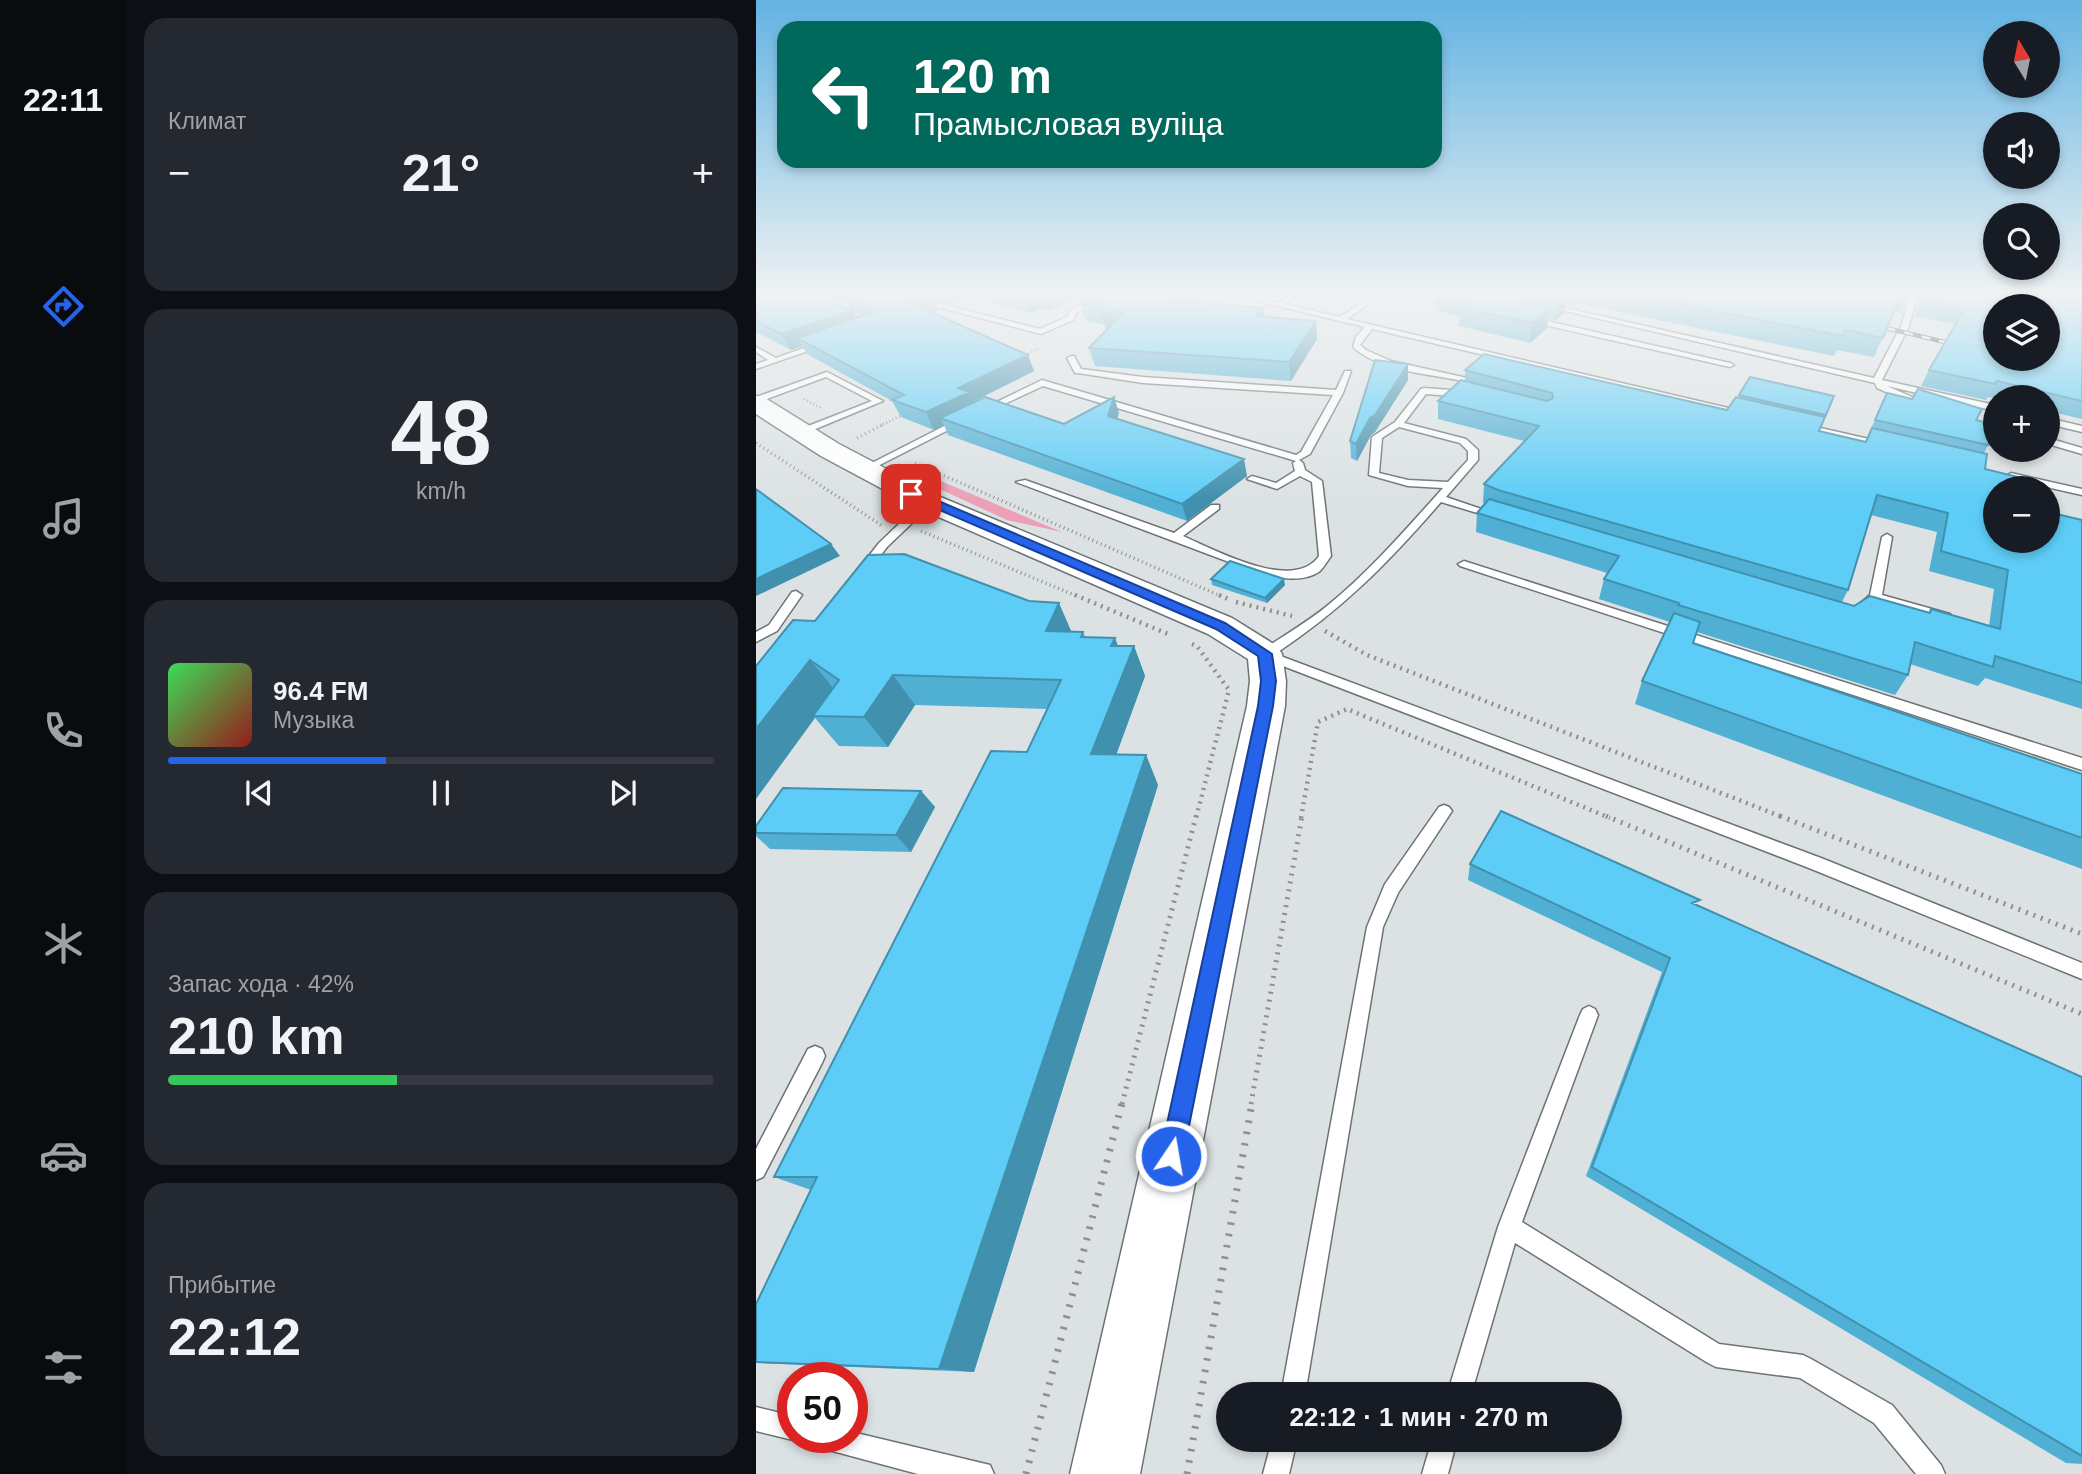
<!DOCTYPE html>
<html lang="ru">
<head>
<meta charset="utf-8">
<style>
  :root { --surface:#171b24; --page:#242831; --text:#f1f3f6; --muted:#9ea1a6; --line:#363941; --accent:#2563eb }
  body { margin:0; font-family:Helvetica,sans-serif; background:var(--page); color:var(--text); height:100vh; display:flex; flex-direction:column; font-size:26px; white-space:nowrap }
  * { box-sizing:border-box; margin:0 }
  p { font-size:23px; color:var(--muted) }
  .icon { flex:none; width:38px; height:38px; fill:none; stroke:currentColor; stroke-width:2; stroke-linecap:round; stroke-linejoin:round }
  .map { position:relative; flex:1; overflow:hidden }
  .side { display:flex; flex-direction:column; gap:18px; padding:18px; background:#0d0f14; width:630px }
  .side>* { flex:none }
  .top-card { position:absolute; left:21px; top:21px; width:665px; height:147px; border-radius:21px; box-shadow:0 4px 10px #0003; background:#00695c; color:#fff; overflow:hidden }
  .needle { width:46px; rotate:350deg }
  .controls { position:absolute; left:1227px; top:21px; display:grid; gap:14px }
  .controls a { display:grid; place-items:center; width:77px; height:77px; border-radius:50%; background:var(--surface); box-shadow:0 4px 10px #0003; font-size:35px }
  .speed { position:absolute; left:21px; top:1362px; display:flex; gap:14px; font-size:35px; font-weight:700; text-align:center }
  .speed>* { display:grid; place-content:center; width:91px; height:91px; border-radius:50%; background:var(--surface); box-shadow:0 4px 10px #0003; line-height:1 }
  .speed .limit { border:10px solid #d22; background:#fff; color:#111 }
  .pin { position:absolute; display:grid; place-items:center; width:60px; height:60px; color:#fff; margin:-30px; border-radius:14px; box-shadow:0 4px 10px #0006 }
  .me { position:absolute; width:77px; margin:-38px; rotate:12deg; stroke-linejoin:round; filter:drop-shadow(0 0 5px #0008) }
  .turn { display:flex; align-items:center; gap:24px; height:147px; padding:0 21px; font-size:32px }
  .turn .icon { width:91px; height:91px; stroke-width:2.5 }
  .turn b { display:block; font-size:49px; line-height:60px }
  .big { font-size:52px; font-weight:700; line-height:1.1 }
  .side .tile { flex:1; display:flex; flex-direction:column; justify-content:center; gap:10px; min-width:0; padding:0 24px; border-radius:21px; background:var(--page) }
  .side .dial { align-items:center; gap:0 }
  .dial b { font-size:91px; line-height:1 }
  .song { display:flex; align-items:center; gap:21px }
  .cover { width:84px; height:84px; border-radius:10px; background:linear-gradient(135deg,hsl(130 70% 55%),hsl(0 70% 35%)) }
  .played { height:7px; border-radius:4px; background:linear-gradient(90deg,var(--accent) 40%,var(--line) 40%) }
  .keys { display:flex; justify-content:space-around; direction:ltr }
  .heat { display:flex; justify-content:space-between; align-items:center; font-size:38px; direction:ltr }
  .charge { height:10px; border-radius:5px; background:linear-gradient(90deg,#34c759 42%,var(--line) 0) }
  .trip { position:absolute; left:460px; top:1382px; width:406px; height:70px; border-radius:35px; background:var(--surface); box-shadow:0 4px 10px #0003; font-weight:700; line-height:70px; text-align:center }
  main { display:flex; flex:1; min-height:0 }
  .dock { display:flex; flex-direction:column; width:126px; justify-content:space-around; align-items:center; background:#090b0e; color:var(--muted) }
  .dock .icon { width:49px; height:49px }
  .dock .active { color:var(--accent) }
  .dock b { font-size:32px; color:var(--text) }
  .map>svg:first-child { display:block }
  .green { fill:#eca0b6 }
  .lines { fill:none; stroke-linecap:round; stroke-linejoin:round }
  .service-casing { stroke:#6d7375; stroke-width:3 }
  .secondary-casing { stroke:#6d7375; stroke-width:3 }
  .path-far4 { stroke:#8c9092; stroke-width:2.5; stroke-dasharray:1 2.5; stroke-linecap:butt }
  .path-far3 { stroke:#8c9092; stroke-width:3.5; stroke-dasharray:1 3.5; stroke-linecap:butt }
  .path-far2 { stroke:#8c9092; stroke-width:4.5; stroke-dasharray:2 5; stroke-linecap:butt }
  .path-far1 { stroke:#8c9092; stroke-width:5; stroke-dasharray:2 6; stroke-linecap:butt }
  .path { stroke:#8c9092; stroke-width:7; stroke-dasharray:2.5 9; stroke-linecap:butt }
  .service { fill:#fff; fill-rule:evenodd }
  .secondary { fill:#fff; fill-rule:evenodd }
  .rail-casing { stroke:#333636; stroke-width:4.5 }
  .rail { stroke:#e9eff1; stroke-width:2.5; stroke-dasharray:9; stroke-linecap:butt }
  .wall { fill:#50b0d4; fill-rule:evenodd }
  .shaded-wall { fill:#4190ad }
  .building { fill:#5dcdf7; stroke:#4190ad; stroke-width:2; fill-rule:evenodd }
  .route { fill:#2563eb; stroke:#184099; stroke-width:2 }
</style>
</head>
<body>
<main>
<nav class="dock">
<b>22:11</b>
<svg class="icon active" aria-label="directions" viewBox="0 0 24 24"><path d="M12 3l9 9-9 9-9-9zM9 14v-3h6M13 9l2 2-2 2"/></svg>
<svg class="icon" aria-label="music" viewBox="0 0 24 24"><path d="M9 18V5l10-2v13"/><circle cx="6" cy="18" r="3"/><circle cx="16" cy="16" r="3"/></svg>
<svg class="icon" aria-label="phone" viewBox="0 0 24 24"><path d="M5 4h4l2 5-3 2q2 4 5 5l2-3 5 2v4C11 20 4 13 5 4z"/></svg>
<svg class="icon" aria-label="climate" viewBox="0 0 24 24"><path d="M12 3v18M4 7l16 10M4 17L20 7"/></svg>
<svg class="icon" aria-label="car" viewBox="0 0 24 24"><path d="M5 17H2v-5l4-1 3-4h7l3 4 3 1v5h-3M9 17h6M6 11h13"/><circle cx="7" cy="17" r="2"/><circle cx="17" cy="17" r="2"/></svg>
<svg class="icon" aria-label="filters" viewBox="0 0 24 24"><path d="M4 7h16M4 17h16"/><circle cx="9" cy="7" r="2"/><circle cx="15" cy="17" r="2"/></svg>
</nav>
<section class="side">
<div class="tile"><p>Климат</p>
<div class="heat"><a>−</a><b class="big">21°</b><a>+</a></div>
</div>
<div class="tile dial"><b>48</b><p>km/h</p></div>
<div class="tile">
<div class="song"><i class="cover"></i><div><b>96.4 FM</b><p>Музыка</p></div></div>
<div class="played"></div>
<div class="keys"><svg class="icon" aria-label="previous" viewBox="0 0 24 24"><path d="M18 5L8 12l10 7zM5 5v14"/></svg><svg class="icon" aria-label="pause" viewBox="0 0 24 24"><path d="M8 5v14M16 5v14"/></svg><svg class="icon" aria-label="next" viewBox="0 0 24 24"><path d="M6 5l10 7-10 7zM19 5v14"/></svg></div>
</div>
<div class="tile"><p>Запас хода · 42%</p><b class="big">210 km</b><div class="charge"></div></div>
<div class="tile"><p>Прибытие</p><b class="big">22:12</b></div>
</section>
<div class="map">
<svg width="1326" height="1474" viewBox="0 0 1326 1474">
  <rect width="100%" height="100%" fill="#dce2e4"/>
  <path class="green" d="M 142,463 L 306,532 L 251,520 L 140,469 Z"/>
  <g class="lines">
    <g class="service-casing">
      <path id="service" d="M 40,293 L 65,295 L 94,305 L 95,314 L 107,320 L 103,322 L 88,317 L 87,308 L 64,299 L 48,299 Z
        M 129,293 L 142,293 L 284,329 L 311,317 L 314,310 L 346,293 L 355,293 L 320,313 L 317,320 L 285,334 Z
        M 467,293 L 481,293 L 522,303 L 535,293 L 543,293 L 529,304 L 584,317 L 621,293 L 629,293 L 591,319 L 994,413 L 990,416 L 616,329 L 604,345 L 610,350 L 635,361 L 711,378 L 707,381 C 674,374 622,371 597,347 L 600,337 L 609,327 Z
        M 1155,293 L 1162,293 L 1153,326 L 1126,380 L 1239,405 L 1239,411 L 1131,386 L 1163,400 L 1163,404 L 1160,405 L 1121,388 L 1119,383 L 788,306 L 792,304 L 1118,378 L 1145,326 Z
        M 1283,293 L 1297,293 L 1326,300 L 1326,304 Z
        M 774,317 L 974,363 L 978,365 L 974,367 L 771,321 L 771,317 Z
        M 62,343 L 69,345 L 0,369 L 0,364 L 12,360 L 0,352 L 0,347 L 20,358 Z
        M 315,356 L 318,356 L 325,369 L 387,377 L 580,390 L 589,371 L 595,371 L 587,393 L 554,454 L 543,460 L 547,463 L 549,470 L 566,481 L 575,556 C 572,560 568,567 564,571 C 548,583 523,578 505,574 L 260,482 L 269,480 L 418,533 L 455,505 L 463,505 L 463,509 L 427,536 C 459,550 538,593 563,556 L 556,482 L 544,476 L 521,489 L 491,479 L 496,476 L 520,483 L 539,471 L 537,463 L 540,461 L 287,386 L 229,413 L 222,411 L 286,380 L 540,455 L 545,452 L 577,395 L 387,383 L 322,373 L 319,373 L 311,358 Z
        M 71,372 L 127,401 L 45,435 L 42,434 L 42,430 L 116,401 L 70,377 L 0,403 L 0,397 Z
        M 668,388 L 709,391 L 713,394 L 709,397 L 670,394 L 648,423 L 710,439 L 722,450 L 722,460 L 690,497 L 746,516 L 741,519 L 685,502 C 632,563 587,609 519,654 L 1065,858 L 1326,963 L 1326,979 L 1053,868 L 506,658 L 503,654 L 505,651 C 527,636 550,623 571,606 C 614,571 651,528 687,488 L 652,486 L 613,475 L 616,437 L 639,422 L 665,389 ZM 643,427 L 704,443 L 712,451 L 712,460 L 692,482 L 652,480 L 623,473 L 626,438 Z
        M 1292,418 L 1326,426 L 1326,432 L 1292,424 Z
        M 202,419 L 210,421 L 112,471 L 104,469 Z
        M 1047,424 L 1126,442 L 1131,445 L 1126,448 L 1044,429 L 1042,427 Z
        M 1292,438 L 1326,448 L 1326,454 L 1292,444 Z
        M 1255,473 L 1326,489 L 1326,495 L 1251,478 L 1250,476 Z
        M 172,499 L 177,502 L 176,504 L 131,547 L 112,572 L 104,572 L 102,570 L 123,543 L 168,500 Z
        M 1131,534 L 1136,537 L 1126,595 L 1194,614 L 1196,617 L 1194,620 L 1190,621 L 1122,601 L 1108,612 L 1100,612 L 1098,609 L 1114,595 L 1126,537 Z
        M 708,561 L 1326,758 L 1326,770 L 704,566 L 702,564 Z
        M 40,591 L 46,595 L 21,631 L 0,642 L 0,632 L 13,625 L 36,592 Z
        M 688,805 L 693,807 L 696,811 L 642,893 L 627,927 L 549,1395 L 525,1395 L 611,927 L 629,884 L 683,807 Z
        M 833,1006 L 839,1009 L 842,1015 L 766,1222 L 963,1344 L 1047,1355 L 1055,1359 L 1136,1405 L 1185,1465 L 1189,1474 L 1160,1474 L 1118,1423 L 1044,1378 L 960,1367 L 952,1363 L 759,1243 L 715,1395 L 691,1395 L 742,1227 L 824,1015 L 827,1009 Z
        M 59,1046 L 66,1049 L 69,1056 L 66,1063 L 7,1177 L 0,1180 L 0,1149 L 52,1049 Z
        M 0,1407 L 37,1416 L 37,1437 L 46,1437 L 37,1440 L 0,1431 Z
        M 96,1432 L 234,1465 L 238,1474 L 162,1474 L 69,1449 L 60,1446 L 57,1437 L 96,1437 Z
        M 516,1440 L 541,1440 L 533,1474 L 507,1474 Z
        M 676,1440 L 701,1440 L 692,1474 L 666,1474 Z"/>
    </g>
    <g class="secondary-casing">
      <path id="secondary" d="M 0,396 L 9,398 L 83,444 L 182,496 L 476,618 L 521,646 L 526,654 L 530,681 L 529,706 L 384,1474 L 314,1474 L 491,706 L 494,681 L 492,659 L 452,634 L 162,508 L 65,456 L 0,414 Z"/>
    </g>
    <path class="path-far4" d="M 266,357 L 283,348
      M 48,399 L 65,408
      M 124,426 L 148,414"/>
    <path class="path-far3" d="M 101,438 L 128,424
      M 0,443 L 125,525
      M 159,463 L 467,597
      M 165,531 L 323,597"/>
    <path class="path-far2" d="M 319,595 L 412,634
      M 463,595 L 472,599
      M 480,602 L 536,616
      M 569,631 L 611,655 L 1029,818
      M 436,644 L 441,646 L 473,690 L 440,818
      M 545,818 L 562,722 L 591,709 L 854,818"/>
    <path class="path-far1" d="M 850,816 L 1326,1014
      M 1024,816 L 1326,934
      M 366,1104 L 440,816
      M 495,1104 L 546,816"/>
    <path class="path" d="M 270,1474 L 366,1103
      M 431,1474 L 496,1103"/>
    <use href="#service" class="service"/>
    <use href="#secondary" class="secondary"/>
    <g class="rail-casing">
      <path id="rail" d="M 1113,324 L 1239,354"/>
    </g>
    <use href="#rail" class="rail"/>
  </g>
  <path class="wall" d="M 0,293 L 332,293 L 292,311 L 283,309 L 274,313 L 212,297 L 195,304 L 177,299 L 182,310 L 175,312 L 278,371 L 218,401 L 219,402 L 308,424 L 358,397 L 363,413 L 361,419 L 491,476 L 431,521 L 192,435 L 188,425 L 178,430 L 145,417 L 136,401 L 51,354 L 46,346 L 35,350 L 0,332 ZM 78,297 L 92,302 L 97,312 L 106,316 L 99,318 L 96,311 L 82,305 Z
    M 679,293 L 1155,293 L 1146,313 L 1140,312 L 1136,316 L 1118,357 L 1081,350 L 1078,356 L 820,303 L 816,306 L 809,304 L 808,313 L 800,320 L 792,319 L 791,328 L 774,343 L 703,326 L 704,317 L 679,310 Z
    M 1164,293 L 1271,293 L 1326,303 L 1326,419 L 1292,411 L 1292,397 L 1239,397 L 1239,398 L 1232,397 L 1230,400 L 1165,386 L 1173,370 L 1199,324 L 1159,316 Z
    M 424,301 L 508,317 L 561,339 L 535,381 L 339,366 L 333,348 L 351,330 L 349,325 L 330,321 L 324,304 Z
    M 709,370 L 971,410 L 983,395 L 1078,396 L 1063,431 L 1109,442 L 1131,393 L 1220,420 L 1232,445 L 1228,453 L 1229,469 L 1239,541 L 1326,520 L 1326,709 L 1229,678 L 1222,686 L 1154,664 L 1152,675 L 1139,695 L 941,632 L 937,643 L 1326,774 L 1326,869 L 879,704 L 886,681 L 914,622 L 843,599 L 848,579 L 851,573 L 720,532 L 721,513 L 729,504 L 727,503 L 728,484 L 768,441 L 682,419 L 682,401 L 709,381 ZM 1115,515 L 1181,532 L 1173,571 L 1238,589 L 1233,626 L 1175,609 L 1172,613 L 1098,606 L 1086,602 L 1092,590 Z
    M 652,380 L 619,432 L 615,435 L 601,461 L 595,458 L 594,441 Z
    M 455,579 L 529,585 L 511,603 L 456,585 Z
    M 315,632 L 327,632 L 330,638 L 362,646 L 378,646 L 389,676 L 360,754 L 390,755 L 402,785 L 218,1372 L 0,1363 L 0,1304 L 55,1190 L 18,1177 L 271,752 L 291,709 L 159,705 L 132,747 L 83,746 L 59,718 L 0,666 Z
    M 165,791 L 179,807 L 155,852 L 14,849 L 0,836 L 0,826 Z
    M 714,864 L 941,905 L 1326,1077 L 1326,1464 L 1310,1463 L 830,1176 L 906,972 L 712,880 Z"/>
  <path class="shaded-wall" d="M 191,293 L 210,293 L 212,297 L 195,304 Z
    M 293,293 L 332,293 L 292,311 L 287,296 Z
    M 817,293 L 821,293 L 820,303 L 816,306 Z
    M 1148,293 L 1140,312 L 1136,316 L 1118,357 L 1144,297 Z
    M 76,294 L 85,310 L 96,311 L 104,327 L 41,338 L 46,346 L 35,350 L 25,334 L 79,304 Z
    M 175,294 L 182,310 L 161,319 L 154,303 Z
    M 278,294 L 283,309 L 274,313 L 268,298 Z
    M 423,294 L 426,311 L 417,300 Z
    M 810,295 L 808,313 L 800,320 L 802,301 Z
    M 507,308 L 509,325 L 500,316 Z
    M 354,309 L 359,327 L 351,332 L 346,315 Z
    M 793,309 L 791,328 L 774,343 L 776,323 Z
    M 560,321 L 561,339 L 535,381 L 533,362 Z
    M 272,355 L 278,371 L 218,401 L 221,409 L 184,418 L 188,425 L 178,430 L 170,412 L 202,388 Z
    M 652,364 L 652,380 L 619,432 L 615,435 L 601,461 L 600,444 L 614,418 Z
    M 358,397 L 363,413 L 357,432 L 352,416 Z
    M 488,459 L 491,476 L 431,521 L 426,504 Z
    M 75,544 L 84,556 L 0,596 L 0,579 Z
    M 528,579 L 529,585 L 511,603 L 509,598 Z
    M 303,603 L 316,633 L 290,631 Z
    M 359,638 L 370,666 L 378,646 L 389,676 L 350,783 L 335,754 L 355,646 Z
    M 54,660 L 79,690 L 57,716 L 59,718 L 0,799 L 0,729 Z
    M 137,675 L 159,705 L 132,747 L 108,717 Z
    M 390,755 L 402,785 L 218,1372 L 183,1369 Z
    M 165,791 L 179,807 L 155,852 L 140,835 Z"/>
  <path class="building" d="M 0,293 L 73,293 L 76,294 L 79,304 L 96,311 L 25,334 L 0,321 Z
    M 89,293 L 175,294 L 154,303 L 272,355 L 202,388 L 214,392 L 170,412 L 136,400 L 148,395 L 41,338 L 117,312 L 115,309 L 89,297 Z
    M 251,293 L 293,293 L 287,296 L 278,294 L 268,298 Z
    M 352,293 L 423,294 L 417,300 L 507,308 L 500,316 L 560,321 L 533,362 L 333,348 L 368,312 L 354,309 L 346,315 L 348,308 L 324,304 L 335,302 Z
    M 685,293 L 805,293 L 810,295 L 802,301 L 768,296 L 769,304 L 793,309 L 776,323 L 704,308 L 713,301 Z
    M 868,293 L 1148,293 L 1144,297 L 1127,338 L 1089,330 L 1086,336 Z
    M 1167,293 L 1271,293 L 1326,303 L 1326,401 L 1241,381 L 1239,384 L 1173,370 L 1208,310 L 1165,301 ZM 1239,306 L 1292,306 L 1292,359 L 1239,359 Z
    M 728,354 L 971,410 L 980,397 L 1069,417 L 1063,431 L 1110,442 L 1116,428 L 1231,454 L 1229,469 L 1274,480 L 1273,488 L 1239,488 L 1239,541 L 1292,541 L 1292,512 L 1326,520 L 1326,683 L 1239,656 L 1237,667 L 1159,642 L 1152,675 L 922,605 L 923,603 L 848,579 L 863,556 L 721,513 L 733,499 L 1098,606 L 1114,596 L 1174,613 L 1175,609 L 1244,629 L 1252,570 L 1185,551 L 1192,513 L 1121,495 L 1092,590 L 742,490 L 728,484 L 783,426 L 682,401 L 705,380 L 791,401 L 797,398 L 796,393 L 709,370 Z
    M 619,360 L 652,364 L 619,415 L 614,418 L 600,444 L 594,441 Z
    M 994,377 L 1078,396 L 1070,415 L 983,395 Z
    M 1162,389 L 1226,409 L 1220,420 L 1236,424 L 1232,445 L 1119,420 L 1131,393 L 1156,399 Z
    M 229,397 L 308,424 L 358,397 L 352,416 L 488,459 L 426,504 L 184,418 Z
    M 0,489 L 75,544 L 0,579 Z
    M 148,554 L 273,601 L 303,603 L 290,631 L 327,632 L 325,637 L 359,638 L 355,646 L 378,646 L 335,754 L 390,755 L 183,1369 L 0,1362 L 0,1304 L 61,1177 L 18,1177 L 235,751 L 271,752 L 305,680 L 137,675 L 108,717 L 57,716 L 83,680 L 54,660 L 0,729 L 0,666 L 37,620 L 59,621 L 112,555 Z
    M 474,561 L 528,579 L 509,598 L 455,579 Z
    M 918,613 L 944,622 L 937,643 L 1326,774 L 1326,838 L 886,681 Z
    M 27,788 L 165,791 L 140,835 L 0,833 L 0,826 Z
    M 745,811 L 944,900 L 936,903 L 1326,1077 L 1326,1456 L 836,1167 L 914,958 L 714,864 Z"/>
  <linearGradient id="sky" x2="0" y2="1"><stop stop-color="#63b3e3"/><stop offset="0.59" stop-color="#eff2f3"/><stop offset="1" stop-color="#eff2f3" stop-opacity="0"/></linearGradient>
  <rect width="1326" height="500" fill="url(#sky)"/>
  <path class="route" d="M 151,491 L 159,491 L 469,623 L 516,654 L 520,681 L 517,706 L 427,1156 L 424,1165 L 415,1168 L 407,1165 L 404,1156 L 502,706 L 505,681 L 502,656 L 460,629 L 151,496 Z"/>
</svg>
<div class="controls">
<a><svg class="needle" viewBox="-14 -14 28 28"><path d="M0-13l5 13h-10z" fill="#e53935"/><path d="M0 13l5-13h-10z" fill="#9ea1a6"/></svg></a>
<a><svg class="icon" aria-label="sound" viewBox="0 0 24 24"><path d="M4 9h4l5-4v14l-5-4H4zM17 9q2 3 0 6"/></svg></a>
<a><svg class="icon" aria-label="search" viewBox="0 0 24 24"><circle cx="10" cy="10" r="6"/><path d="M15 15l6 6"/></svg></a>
<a><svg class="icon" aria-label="layers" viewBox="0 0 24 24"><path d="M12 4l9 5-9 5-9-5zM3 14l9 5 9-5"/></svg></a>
<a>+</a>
<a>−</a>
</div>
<div class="speed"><div class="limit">50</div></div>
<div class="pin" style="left:155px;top:494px;background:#d93025"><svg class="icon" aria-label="arrive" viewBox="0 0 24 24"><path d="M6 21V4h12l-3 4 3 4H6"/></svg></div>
<svg class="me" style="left:415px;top:1156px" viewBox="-20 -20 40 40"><circle r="17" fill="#2563eb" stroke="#fff" stroke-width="3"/><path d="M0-11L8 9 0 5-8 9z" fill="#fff"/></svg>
<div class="trip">22:12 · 1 мин · 270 m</div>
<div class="top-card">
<div class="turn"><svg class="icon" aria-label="left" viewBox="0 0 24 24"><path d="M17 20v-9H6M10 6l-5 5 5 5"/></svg><div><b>120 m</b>Прамысловая вуліца</div></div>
</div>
</div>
</main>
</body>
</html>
